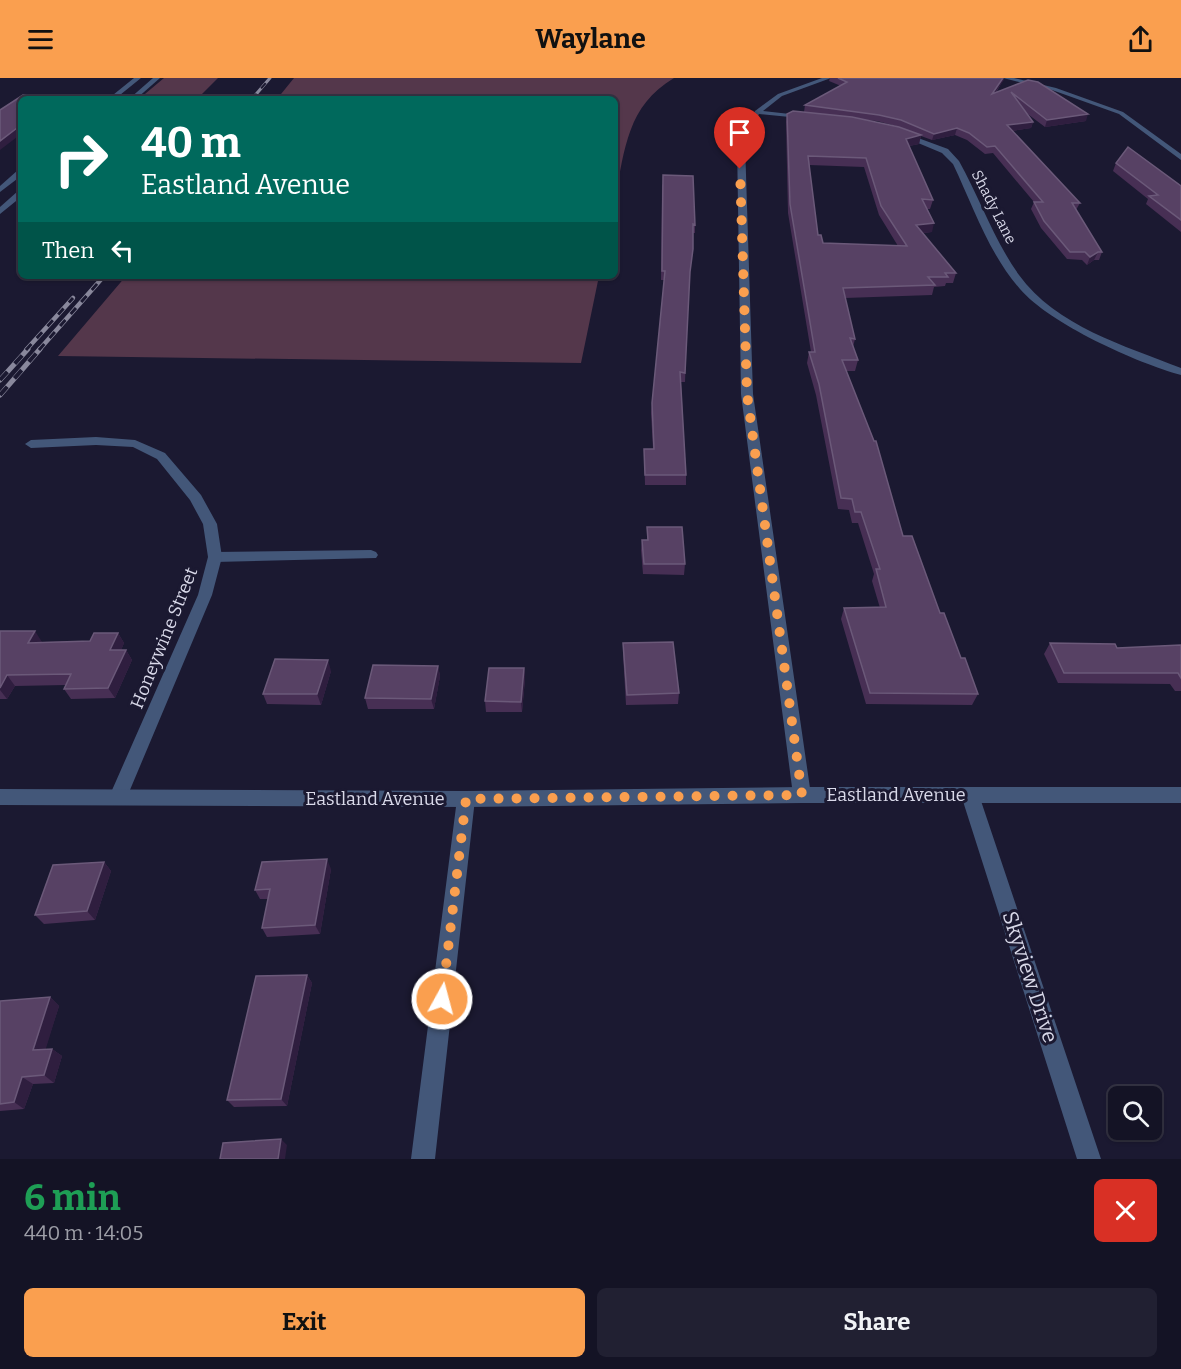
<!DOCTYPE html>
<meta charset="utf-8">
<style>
:root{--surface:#141325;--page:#212032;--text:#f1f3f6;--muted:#9d9ea7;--line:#333242;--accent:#fa9f4f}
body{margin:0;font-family:Bitter,serif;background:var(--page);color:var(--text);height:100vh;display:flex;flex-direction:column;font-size:22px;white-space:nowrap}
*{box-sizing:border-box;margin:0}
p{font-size:20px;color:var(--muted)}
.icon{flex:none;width:33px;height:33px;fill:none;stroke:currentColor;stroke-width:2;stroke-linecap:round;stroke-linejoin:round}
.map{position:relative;height:1081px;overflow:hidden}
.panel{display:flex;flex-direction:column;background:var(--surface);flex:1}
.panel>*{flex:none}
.top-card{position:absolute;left:18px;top:18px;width:600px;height:183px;border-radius:9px;box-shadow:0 2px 4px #0004,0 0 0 2px var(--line);background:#00695c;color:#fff;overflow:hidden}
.tools{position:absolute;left:1108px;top:1008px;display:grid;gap:12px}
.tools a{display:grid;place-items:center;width:54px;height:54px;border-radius:9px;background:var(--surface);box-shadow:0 2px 4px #0004,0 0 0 2px var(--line);font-size:30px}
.pin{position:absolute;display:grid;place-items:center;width:51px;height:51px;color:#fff;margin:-62px -26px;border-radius:50% 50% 50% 0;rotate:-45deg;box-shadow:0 0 6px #0007}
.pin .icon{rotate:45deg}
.me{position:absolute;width:66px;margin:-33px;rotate:7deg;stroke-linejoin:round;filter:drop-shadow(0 0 4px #0008)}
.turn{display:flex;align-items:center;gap:21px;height:126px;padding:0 24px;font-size:27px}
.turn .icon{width:78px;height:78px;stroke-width:2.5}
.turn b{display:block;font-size:42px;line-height:51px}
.then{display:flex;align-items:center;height:57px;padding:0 24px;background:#0003;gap:12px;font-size:22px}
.round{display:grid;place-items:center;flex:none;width:63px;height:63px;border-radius:9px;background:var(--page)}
.head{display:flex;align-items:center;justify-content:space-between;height:102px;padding:0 24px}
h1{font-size:36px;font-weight:700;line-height:45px;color:#1e9e55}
.primary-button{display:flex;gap:12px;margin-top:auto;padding:12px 24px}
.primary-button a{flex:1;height:69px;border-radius:9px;background:var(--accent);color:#111;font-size:24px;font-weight:700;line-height:69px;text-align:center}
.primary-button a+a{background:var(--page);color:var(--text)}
header{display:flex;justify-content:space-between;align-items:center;height:78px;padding:0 24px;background:var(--accent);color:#111;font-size:27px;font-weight:700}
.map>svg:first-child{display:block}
.green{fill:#54374b}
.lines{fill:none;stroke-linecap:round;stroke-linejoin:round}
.service{fill:#435779;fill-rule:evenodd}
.minor{fill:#435779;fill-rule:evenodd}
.tertiary{fill:#435779;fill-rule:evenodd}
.rail-far2-casing{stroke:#89889c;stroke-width:3}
.rail-far1-casing{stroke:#89889c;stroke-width:4.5}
.rail-casing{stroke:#89889c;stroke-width:5}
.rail-far2{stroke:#1b1931;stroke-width:2;stroke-dasharray:7;stroke-linecap:butt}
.rail-far1{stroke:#1b1931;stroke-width:3;stroke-dasharray:8;stroke-linecap:butt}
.rail{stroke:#1b1931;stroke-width:4;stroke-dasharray:11;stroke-linecap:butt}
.wall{fill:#472f54;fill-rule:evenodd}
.shaded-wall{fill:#2f1e3f}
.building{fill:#574164;stroke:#6b5979;stroke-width:1.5;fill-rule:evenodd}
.route{stroke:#fa9f4f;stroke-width:10;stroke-dasharray:0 18}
.labels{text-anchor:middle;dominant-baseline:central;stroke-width:6;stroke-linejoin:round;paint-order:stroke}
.far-street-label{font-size:15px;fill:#d9d9e9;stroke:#1b1931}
.street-label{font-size:18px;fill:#d9d9e9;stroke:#1b1931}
.near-street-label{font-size:21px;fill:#d9d9e9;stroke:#1b1931}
</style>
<header><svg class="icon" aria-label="menu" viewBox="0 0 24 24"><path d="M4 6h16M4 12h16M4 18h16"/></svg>Waylane<svg class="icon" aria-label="share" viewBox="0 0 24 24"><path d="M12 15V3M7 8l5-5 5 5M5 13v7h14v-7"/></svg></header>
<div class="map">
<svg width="1181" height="1081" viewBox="0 0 1181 1081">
<rect width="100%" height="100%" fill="#1b1931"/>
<path class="green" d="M 164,0 L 218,0 L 197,21 L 139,21 Z
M 294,0 L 674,0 C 627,28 625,71 615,120 L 615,21 L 277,21 Z
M 126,198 L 599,198 L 581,285 L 58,278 Z"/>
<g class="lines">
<path class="service" d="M 371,472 L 376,474 L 378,477 L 376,480 L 215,484 L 208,479 L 215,474 Z"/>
<path class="minor" d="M 822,0 L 831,0 L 782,18 L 763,33 L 808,38 L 810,41 L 759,36 L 745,65 L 753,316 L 811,717 L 808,722 L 802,725 L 796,722 L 793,717 L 741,316 L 737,65 L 755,33 L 778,16 Z
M 1003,0 L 1014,0 L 1056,10 L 1123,34 L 1181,76 L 1181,82 L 1119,36 L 1052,12 Z
M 899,53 L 948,71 L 959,83 C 980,121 994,162 1019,197 C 1056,248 1125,268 1181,290 L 1181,297 C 1137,285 1050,246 1020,211 C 989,176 973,128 953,86 L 942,75 L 899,57 Z
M 96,359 L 135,362 L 165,375 L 201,417 L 217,446 L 222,479 L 212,517 L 127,719 L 124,724 L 118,727 L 112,724 L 109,719 L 198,517 L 208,479 L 203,446 L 190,422 L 157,381 L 133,369 L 96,367 L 31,370 L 25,366 L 31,362 Z
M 970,709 L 976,712 L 979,717 L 1101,1081 L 1077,1081 L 961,717 L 964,712 Z
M 466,713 L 472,716 L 475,721 L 435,1081 L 411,1081 L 457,721 L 460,716 Z"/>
<path class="tertiary" d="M 134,0 L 141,0 L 115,21 L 108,21 Z
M 153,0 L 160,0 L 136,21 L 129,21 Z
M 18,92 L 21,92 L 21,98 L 0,114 L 0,108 Z
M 18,113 L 21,113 L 21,119 L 0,136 L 0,129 Z
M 802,709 L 1181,709 L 1181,725 L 802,725 L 466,729 L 0,727 L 0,711 L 466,713 Z"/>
<g class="rail-far2-casing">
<path id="rail-far2" d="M 252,21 L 270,0"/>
</g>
<g class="rail-far1-casing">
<path id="rail-far1" d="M 26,272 L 73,220
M 39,272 L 104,198"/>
</g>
<g class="rail-casing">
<path id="rail" d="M 0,302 L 28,271
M 0,317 L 40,271"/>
</g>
<use href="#rail-far2" class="rail-far2"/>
<use href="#rail-far1" class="rail-far1"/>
<use href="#rail" class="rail"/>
</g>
<path class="wall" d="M 830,0 L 1004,0 L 996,15 L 1028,2 L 1086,43 L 1045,49 L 1025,34 L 1033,44 L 1031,50 L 1012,53 L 1080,125 L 1076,132 L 1102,174 L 1099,182 L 1094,182 L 1087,187 L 1082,182 L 1067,181 L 1041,150 L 1031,131 L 1034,124 L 993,75 L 985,76 L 967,62 L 955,57 L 932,62 L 921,58 L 919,66 L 909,68 L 933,122 L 930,131 L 927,131 L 932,154 L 923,155 L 956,195 L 953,205 L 946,205 L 945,208 L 934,209 L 932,217 L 845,220 L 855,261 L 853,269 L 858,282 L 855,293 L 846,293 L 903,458 L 978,616 L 972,627 L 866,626 L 841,541 L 844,530 L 880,530 L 872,503 L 874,496 L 858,445 L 852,445 L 849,432 L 838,431 L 816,317 L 807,285 L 809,274 L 811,274 L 788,135 L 786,44 L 787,36 L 804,34 L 805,27 L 841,8 L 829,3 ZM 865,42 L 877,43 L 900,49 ZM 809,87 L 864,89 L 879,137 L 898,168 L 823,165 L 818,157 Z
M 1116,85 L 1181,108 L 1181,154 L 1146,126 L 1148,121 L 1113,93 Z
M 662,106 L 695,147 L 695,155 L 693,155 L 692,180 L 689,200 L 685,304 L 681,304 L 686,397 L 686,407 L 645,407 L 644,371 L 653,371 L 651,335 L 652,325 L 665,202 L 661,202 Z
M 647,449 L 685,486 L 684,497 L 643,496 L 641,472 L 642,462 L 647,462 Z
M 0,553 L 42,564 L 41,564 L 90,563 L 118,555 L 124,565 L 121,572 L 126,572 L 132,582 L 115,620 L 71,621 L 64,611 L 66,607 L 15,608 L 7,621 L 0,621 Z
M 623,565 L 679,615 L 678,626 L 626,627 L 623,576 Z
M 1050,565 L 1117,570 L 1181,567 L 1181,613 L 1175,613 L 1170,606 L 1058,605 L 1044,576 Z
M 438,588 L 440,598 L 434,631 L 368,631 L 365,620 Z
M 524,590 L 525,601 L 522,634 L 486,634 L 485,623 Z
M 331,593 L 321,627 L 267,626 L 263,616 Z
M 104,784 L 111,793 L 95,842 L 44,846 L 35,837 Z
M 331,791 L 320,856 L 267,859 L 262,850 L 268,821 L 260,821 L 255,812 Z
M 307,897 L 312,905 L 287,1028 L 234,1029 L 227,1022 Z
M 50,919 L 59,928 L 45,971 L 52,971 L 62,978 L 54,1005 L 33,1006 L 24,1031 L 0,1033 L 0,923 Z"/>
<path class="shaded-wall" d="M 1003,0 L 1004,0 L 1004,2 L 990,22 L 992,16 Z
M 1088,36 L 1086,43 L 1045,49 L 1047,42 Z
M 1033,44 L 1031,50 L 1005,54 L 1007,47 Z
M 21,47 L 21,56 L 0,72 L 0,63 Z
M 957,50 L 955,57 L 932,62 L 934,56 Z
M 921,57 L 919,66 L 904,69 L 906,61 Z
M 934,145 L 932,154 L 913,156 L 916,147 Z
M 1098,174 L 1094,182 L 1087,187 L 1090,179 Z
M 35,553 L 42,564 L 35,575 L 28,565 Z
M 118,555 L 124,565 L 117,583 L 110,572 Z
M 126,572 L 132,582 L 115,620 L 108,610 Z
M 328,582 L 331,593 L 321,627 L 317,616 Z
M 438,588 L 440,598 L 434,631 L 431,621 Z
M 524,590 L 525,601 L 522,634 L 521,624 Z
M 7,597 L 15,608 L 7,621 L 0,612 L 0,610 Z
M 327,781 L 331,791 L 320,856 L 315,847 Z
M 104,784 L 111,793 L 95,842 L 87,833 Z
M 307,897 L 312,905 L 287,1028 L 281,1021 Z
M 50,919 L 59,928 L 43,980 L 33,972 Z
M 52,971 L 62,978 L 54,1005 L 44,997 Z
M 22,999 L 33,1006 L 24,1031 L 14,1024 Z
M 281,1061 L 287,1067 L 285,1081 L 278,1081 Z"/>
<path class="building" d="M 838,0 L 1003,0 L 992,16 L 1028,2 L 1038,4 L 1088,36 L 1047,42 L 1011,14 L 1033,44 L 1007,47 L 1080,125 L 1072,125 L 1102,174 L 1098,174 L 1090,179 L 1085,174 L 1070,174 L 1044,143 L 1034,124 L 1043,124 L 995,68 L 987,69 L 969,55 L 957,50 L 934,56 L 901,42 L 879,37 L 805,27 L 847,4 Z
M 23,17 L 62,17 L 57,21 L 21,21 L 21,47 L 0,63 L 0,32 Z
M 793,33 L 852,39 L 899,49 L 921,57 L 906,61 L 933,122 L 922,121 L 934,145 L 916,147 L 956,195 L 945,195 L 948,199 L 928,199 L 935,207 L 843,210 L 855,261 L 850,260 L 858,282 L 842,282 L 874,363 L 876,363 L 903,458 L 912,458 L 940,535 L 944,535 L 961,580 L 965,580 L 978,616 L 870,615 L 844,530 L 886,529 L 876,491 L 880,491 L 861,434 L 855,434 L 852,421 L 841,420 L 819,306 L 809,274 L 815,274 L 790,126 L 787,36 ZM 808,78 L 866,80 L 881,128 L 907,168 L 823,165 L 821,157 L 818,157 Z
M 1128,69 L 1181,108 L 1181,142 L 1149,118 L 1158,117 L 1116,85 Z
M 663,97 L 693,98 L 695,147 L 693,146 L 693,171 L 690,194 L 685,295 L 680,294 L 686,397 L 645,397 L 644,371 L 654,371 L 652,325 L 665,193 L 662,193 Z
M 647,449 L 682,449 L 685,486 L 644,486 L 642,462 L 648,462 Z
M 0,553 L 35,553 L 28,565 L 90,563 L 94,555 L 118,555 L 110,572 L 126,572 L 108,610 L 64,611 L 71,596 L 7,597 L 0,610 Z
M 673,564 L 679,615 L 627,617 L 623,565 Z
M 1050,565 L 1115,566 L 1117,570 L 1181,567 L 1181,600 L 1178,595 L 1064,595 Z
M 275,581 L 328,582 L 317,616 L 263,616 Z
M 373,587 L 438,588 L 431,621 L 365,620 Z
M 489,590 L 524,590 L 521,624 L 485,623 Z
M 327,781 L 315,847 L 262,850 L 270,811 L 255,812 L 262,784 Z
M 104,784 L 87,833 L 35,837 L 53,787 Z
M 307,897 L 281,1021 L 227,1022 L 256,898 Z
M 50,919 L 33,972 L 52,971 L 44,997 L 22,999 L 14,1024 L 0,1026 L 0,923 Z
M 281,1061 L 278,1081 L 220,1081 L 223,1065 Z"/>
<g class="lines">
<path class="route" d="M 442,921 L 466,721 L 802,717 L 747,316 L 740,91"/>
</g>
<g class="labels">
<g class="far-street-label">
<text transform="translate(994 129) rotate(63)">Shady Lane</text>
</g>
<g class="street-label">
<text transform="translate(164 560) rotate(-68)">Honeywine Street</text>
<text x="896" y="717">Eastland Avenue</text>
<text x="375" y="721">Eastland Avenue</text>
</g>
<g class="near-street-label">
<text transform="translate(1030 899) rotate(72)">Skyview Drive</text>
</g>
</g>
</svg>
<div class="tools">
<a><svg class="icon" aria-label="search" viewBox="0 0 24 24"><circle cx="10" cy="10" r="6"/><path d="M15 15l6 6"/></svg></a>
</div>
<div class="pin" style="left:740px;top:91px;background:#d93025"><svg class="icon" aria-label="arrive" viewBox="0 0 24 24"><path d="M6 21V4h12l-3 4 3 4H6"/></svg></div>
<svg class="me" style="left:442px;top:921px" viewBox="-20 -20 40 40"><circle r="17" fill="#fa9f4f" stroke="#fff" stroke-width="3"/><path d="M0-11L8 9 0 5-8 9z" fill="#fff"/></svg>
<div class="top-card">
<div class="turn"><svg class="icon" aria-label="right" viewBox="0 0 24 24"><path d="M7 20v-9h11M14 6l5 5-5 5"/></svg><div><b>40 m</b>Eastland Avenue</div></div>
<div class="then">Then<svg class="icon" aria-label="left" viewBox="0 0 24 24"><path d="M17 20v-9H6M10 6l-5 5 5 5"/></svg></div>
</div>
</div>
<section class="panel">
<div class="head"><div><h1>6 min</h1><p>440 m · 14:05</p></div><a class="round" style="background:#d93025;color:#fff"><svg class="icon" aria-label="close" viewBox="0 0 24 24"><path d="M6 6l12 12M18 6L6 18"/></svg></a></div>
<div class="primary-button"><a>Exit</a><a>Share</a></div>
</section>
